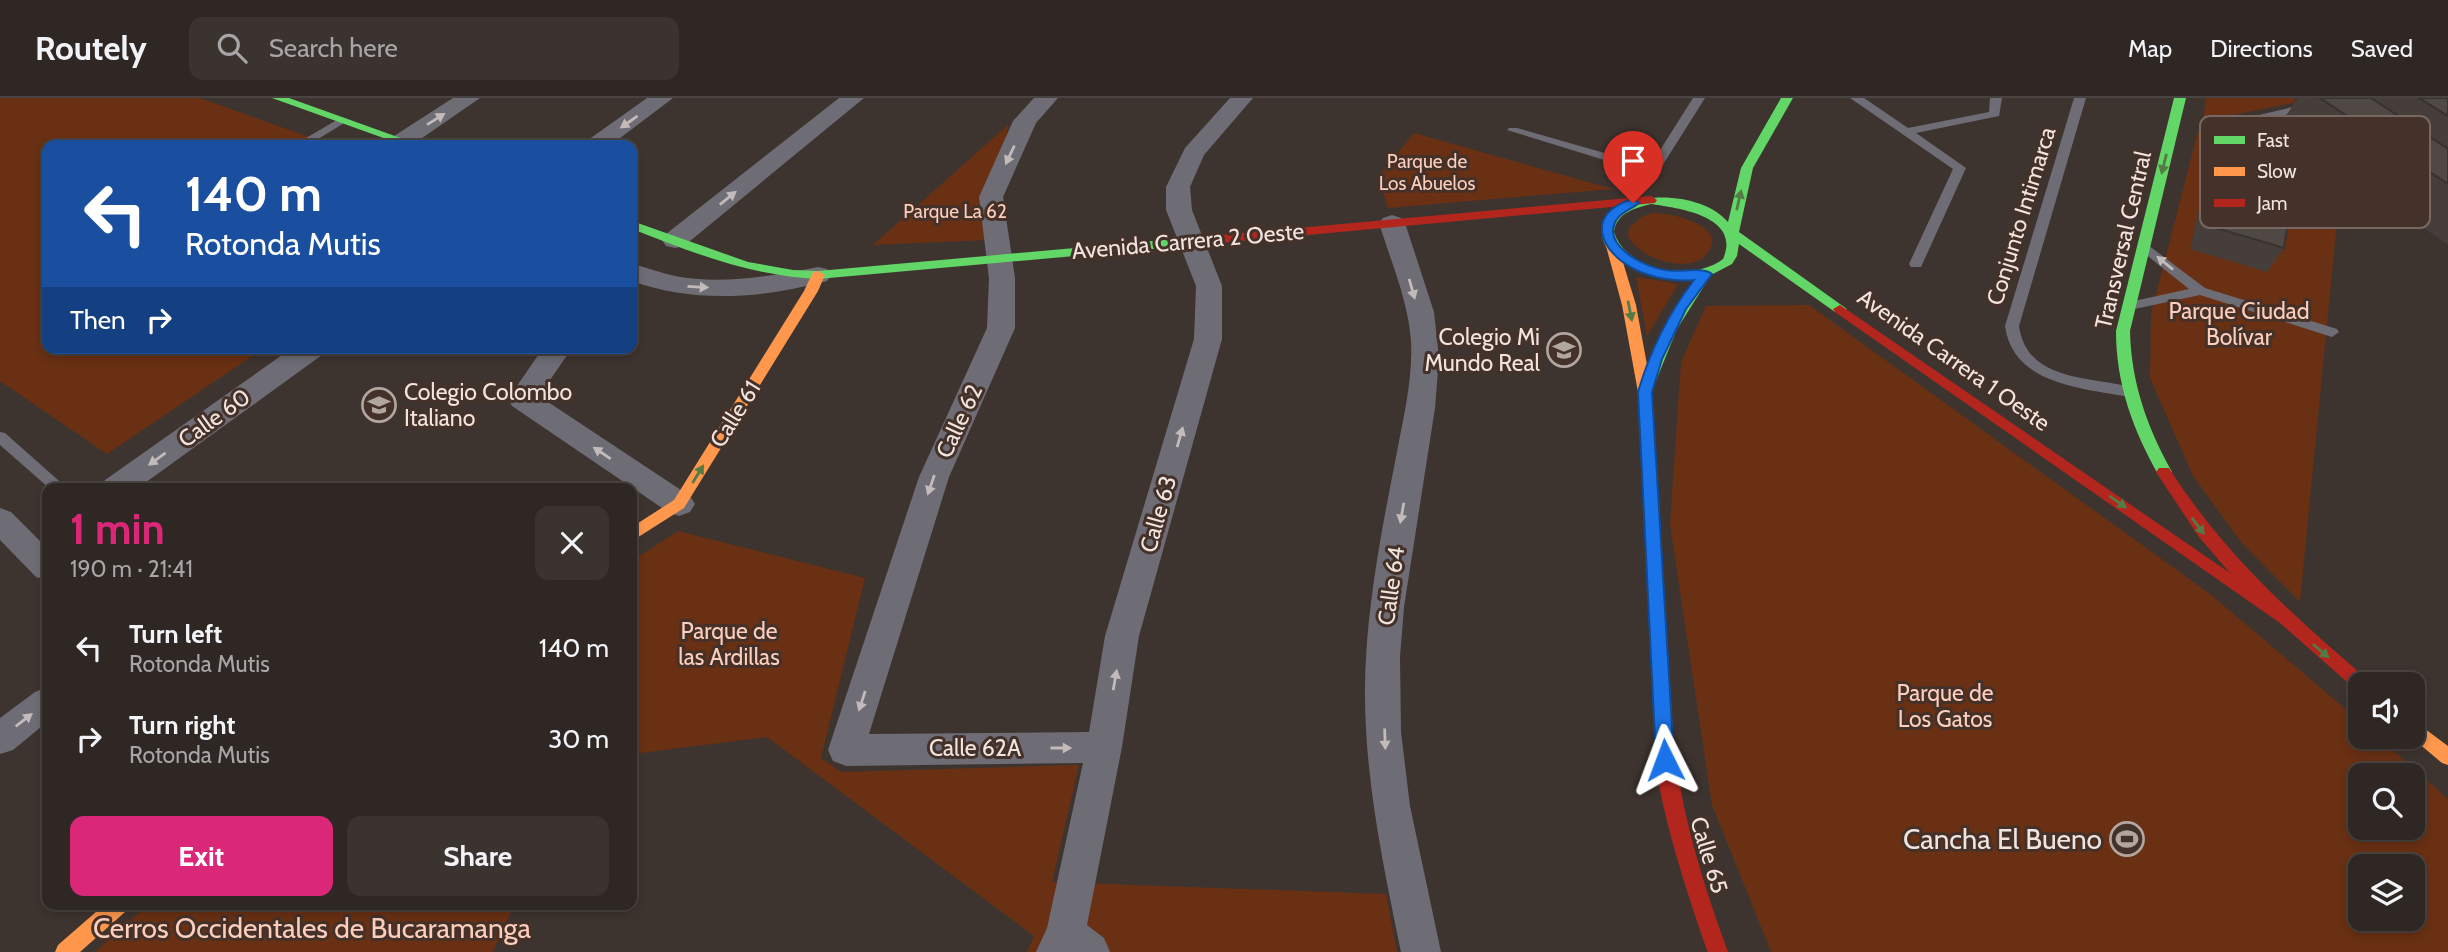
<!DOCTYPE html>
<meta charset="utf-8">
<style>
:root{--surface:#2e2723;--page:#3a3330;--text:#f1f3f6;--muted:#a7a5a6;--line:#494441;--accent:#db2777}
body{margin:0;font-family:Cabin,sans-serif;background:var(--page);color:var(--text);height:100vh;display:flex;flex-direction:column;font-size:26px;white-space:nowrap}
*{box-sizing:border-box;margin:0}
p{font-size:23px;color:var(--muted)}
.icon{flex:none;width:38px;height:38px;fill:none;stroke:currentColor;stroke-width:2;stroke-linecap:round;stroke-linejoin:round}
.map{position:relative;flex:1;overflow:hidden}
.panel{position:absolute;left:42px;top:385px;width:595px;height:427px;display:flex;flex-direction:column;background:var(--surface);border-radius:14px;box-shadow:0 4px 10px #0003,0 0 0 2px var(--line)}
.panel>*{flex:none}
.banner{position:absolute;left:42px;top:42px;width:595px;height:214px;border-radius:14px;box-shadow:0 4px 10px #0003,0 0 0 2px var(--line);background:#1a4fa0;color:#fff;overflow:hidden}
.tools{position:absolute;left:2348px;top:574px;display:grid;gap:14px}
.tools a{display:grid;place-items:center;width:77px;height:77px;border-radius:14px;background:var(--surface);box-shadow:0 4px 10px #0003,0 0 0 2px var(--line);font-size:35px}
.pin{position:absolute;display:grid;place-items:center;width:60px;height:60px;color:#fff;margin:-72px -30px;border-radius:50% 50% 50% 0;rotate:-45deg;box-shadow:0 0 7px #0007}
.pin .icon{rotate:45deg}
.me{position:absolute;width:77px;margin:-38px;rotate:357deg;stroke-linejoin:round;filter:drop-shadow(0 0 5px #0008)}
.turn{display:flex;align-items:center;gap:24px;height:147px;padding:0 28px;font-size:32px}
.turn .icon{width:91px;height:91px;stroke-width:2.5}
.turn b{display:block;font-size:49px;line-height:60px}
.then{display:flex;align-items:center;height:66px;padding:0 28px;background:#0003;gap:14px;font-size:26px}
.round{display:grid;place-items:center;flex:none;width:74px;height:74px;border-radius:14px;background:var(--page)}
.headline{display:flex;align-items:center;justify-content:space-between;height:119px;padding:0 28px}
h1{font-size:42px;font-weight:700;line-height:52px;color:var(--accent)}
.action{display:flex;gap:14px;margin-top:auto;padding:14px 28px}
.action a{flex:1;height:80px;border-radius:14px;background:var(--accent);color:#fff;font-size:28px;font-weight:700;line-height:80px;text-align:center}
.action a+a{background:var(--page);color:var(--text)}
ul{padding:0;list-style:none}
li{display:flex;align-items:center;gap:21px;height:91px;padding:0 28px}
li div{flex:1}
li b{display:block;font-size:26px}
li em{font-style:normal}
header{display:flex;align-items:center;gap:42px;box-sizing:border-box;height:98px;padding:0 35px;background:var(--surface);border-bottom:2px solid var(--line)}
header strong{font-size:33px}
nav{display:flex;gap:38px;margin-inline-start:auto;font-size:24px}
.search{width:490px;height:63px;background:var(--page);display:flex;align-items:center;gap:18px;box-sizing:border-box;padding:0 24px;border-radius:14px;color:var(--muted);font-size:26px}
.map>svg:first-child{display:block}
.green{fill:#693013;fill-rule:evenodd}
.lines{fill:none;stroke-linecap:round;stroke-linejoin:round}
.lane{fill:#6e6c74;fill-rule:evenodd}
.street{fill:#6e6c74;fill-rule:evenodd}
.fast{fill:#63d668;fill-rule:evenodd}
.slow{fill:#ff974d;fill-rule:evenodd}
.jam{fill:#b3261e;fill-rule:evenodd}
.wall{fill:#453e3a}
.building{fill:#504844;stroke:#383230;stroke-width:2}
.oneway{fill:#c3baba}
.oneway2{fill:#527b45}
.route{fill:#1a73e8;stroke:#114b97;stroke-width:2}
.labels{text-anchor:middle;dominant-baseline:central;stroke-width:6;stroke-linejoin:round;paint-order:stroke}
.far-park-label{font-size:19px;fill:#fccebb;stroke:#443129}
.street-label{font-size:23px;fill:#f1e4df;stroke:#443129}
.park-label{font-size:23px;fill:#fccebb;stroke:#443129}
.poi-label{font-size:23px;fill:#f1e4df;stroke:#443129;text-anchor:end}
.near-poi-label{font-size:28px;fill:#f1e4df;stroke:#443129;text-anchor:end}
.near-park-label{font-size:28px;fill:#fccebb;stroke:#443129}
.key{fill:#443129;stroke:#786760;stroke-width:2}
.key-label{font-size:19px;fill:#f1e4df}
</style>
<header>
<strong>Routely</strong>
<div class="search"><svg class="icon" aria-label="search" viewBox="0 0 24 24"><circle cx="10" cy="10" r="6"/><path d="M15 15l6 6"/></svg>Search here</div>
<nav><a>Map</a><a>Directions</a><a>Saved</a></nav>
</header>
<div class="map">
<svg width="2448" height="854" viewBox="0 0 2448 854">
<rect width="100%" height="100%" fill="#3e342f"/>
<path class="green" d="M 0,0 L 200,0 L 331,47 L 47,47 L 47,250 L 264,250 L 107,356 L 0,283 Z
M 2206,0 L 2293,0 L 2298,4 L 2203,23 Z
M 1009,26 L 1001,59 L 988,142 L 873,147 Z
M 2230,31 L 2243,42 L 2245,58 L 2267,67 L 2341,82 L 2300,504 L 2241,444 L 2193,378 L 2150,280 L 2151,216 L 2198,33 Z
M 1414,35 L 1613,91 L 1388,110 L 1378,79 Z
M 1654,115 C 1669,115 1726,126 1709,153 C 1693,179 1639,161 1628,138 L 1629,130 L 1643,118 Z
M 1636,179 L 1678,186 L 1647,238 Z
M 1809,207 L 2210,496 L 2361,624 L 2361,639 L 2378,639 L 2448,701 L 2448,854 L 1771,854 L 1712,707 L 1670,426 L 1681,264 L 1706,208 ZM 2361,677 L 2413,677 L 2413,730 L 2361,730 ZM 2361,768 L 2413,768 L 2413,821 L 2361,821 Z
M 678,433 L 865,480 L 821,660 L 841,674 L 1079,667 L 1052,784 L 1386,796 L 1397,854 L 1027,854 L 1034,838 L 767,639 L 632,656 L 632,463 Z
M 147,807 L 514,807 L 493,854 L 95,854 Z"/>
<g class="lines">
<path class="lane" d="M 1693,0 L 1705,0 L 1659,73 L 1653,77 L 1507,32 L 1509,30 L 1517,30 L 1650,68 Z
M 1850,0 L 1864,0 L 1908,30 L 1989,14 L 1990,0 L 2002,0 L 1999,18 L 1916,35 L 1966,70 L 1921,169 L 1911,169 L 1909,166 L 1953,71 Z
M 2074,0 L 2086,0 L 2019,228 C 2027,285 2092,278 2135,290 L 2137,294 L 2130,299 C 2083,290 2013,287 2005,228 Z
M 2310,5 L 2314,6 L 2314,10 L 2220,33 L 2214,29 L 2216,27 Z
M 342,19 L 348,22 L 346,24 L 308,47 L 294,47 Z
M 2144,144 L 2205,190 L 2337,231 L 2339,234 L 2332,239 L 2200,197 L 2130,212 L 2125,211 L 2123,208 L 2125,205 L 2189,191 L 2139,151 L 2138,148 Z
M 0,334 L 5,335 L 67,390 L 49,390 L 0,347 Z"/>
<path class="street" d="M 453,0 L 480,0 L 412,47 L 393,47 L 390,43 L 394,38 Z
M 647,0 L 673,0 L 611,47 L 584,47 L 588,42 Z
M 839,0 L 864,0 L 684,148 L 675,150 L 666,148 L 662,142 L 666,136 Z
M 1034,0 L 1058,0 L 1036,25 L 1003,99 L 1015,180 L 1015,230 L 949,379 L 869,636 L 1089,634 L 1105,538 L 1194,241 L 1196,188 L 1166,112 L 1166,89 L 1185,50 L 1230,0 L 1253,0 L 1204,57 L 1190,89 L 1192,112 L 1222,188 L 1222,241 L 1139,538 L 1122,649 L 1087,827 L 1104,840 L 1110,854 L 1036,854 L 1047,830 L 1083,665 L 846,668 L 833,663 L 828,652 L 919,379 L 987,230 L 989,180 L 979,99 L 1013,23 Z
M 1392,117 L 1401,120 L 1405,125 L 1434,214 L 1439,260 L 1435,310 L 1404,509 L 1400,559 L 1401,634 L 1410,708 L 1441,854 L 1401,854 C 1381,757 1360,659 1366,559 C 1370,492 1383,425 1396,359 C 1403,321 1413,282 1411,243 C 1408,202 1391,164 1379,125 L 1383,120 Z
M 632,166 C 646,169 660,175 675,178 C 722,187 771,178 818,169 L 827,171 L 831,177 L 827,183 C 763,200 695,206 632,183 Z
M 292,250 L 326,250 L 322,257 L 138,390 L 101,390 L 105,382 Z
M 543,250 L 572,250 L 539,298 L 690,398 L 695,406 L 690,414 L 679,418 L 668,414 L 512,308 L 508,301 Z
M 0,410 L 11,414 L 47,450 L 47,482 L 36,479 L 0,442 Z
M 47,589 L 47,624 L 13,652 L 0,656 L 0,620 L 35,594 Z"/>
<path class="fast" d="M 272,0 L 289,0 L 420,47 L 403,47 Z
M 1781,0 L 1793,0 L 1753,70 L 1739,134 L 1847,211 L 1840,215 L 1835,214 L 1739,146 L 1737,158 L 1732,166 L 1711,177 L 1677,231 L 1651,295 L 1641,295 L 1639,292 L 1663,231 L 1695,181 C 1663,182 1596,171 1602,126 C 1624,89 1702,93 1728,124 L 1741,70 ZM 1651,106 C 1678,110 1742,118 1723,161 C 1692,185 1626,173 1614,134 C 1616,115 1635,110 1651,106 Z
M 2174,0 L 2186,0 L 2130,233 C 2131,284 2147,329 2172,374 L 2164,380 L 2159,378 C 2133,332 2116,286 2116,233 Z
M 632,123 L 748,164 L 793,172 L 818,173 L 1220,137 L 1226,141 L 1220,145 L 818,181 C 752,178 693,155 632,131 Z"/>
<path class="slow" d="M 1612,144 L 1618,148 L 1636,207 L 1652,294 L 1673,637 L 1670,642 L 1664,645 L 1658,642 L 1655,637 L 1638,294 L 1622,207 L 1606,148 Z
M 818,173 L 825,177 L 818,193 L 684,410 L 632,443 L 632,429 L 674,402 L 804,193 L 813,174 Z
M 2413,622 L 2448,648 L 2448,667 L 2442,665 L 2411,639 L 2413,639 Z
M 104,807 L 128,807 L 125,814 L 80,854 L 55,854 L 58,847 Z"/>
<path class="jam" d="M 1651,98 L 1657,102 L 1655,105 L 1220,145 L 1214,141 L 1220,137 Z
M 1840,207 L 2230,475 L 2199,439 L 2156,374 L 2159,370 L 2169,370 C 2222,454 2292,517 2367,581 L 2370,586 L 2361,586 L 2361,593 L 2355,591 L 2280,525 L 1835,214 L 1833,211 Z
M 1664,629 L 1670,632 L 1673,637 C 1680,713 1702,783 1728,854 L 1708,854 C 1694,816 1642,664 1658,632 Z"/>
</g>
<path class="wall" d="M 2298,0 L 2448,0 L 2448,147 L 2279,28 Z
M 2223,47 L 2284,150 L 2267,174 L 2190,151 L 2208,71 Z"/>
<path class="building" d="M 2320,0 L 2371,0 L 2448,51 L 2448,86 Z
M 2419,0 L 2448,0 L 2448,18 Z
M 2223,47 L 2297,66 L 2284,150 L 2206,127 Z"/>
<defs><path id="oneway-solid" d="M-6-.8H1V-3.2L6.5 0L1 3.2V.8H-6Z" transform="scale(1.75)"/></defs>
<g class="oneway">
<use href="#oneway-solid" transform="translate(436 21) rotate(-32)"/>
<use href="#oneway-solid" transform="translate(629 24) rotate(145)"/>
<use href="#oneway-solid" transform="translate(1010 57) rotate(115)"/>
<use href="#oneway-solid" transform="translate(728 100) rotate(-39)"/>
<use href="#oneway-solid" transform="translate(2165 165) rotate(-141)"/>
<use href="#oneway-solid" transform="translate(698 189) rotate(3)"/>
<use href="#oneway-solid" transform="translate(1412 191) rotate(74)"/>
<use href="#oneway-solid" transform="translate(1180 339) rotate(-74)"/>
<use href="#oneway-solid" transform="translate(602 355) rotate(-146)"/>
<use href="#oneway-solid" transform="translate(157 361) rotate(144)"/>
<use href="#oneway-solid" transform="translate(931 387) rotate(109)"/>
<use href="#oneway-solid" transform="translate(1402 415) rotate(100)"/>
<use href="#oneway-solid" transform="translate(1115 582) rotate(-80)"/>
<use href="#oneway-solid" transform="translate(862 603) rotate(108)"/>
<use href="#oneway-solid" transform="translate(24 622) rotate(-38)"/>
<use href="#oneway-solid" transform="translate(1385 641) rotate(88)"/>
<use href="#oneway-solid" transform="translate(1061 650)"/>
</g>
<g class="oneway2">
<use href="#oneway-solid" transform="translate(2164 66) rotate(104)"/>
<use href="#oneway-solid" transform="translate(1739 102) rotate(-77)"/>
<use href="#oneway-solid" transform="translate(1630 213) rotate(79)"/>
<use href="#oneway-solid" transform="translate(698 376) rotate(-58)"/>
<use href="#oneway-solid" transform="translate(2118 404) rotate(35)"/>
<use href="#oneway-solid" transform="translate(2198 428) rotate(53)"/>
<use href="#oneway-solid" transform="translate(2321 553) rotate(40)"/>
</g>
<path class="route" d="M 1633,101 L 1639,105 C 1632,111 1623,113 1617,121 C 1600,147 1644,169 1665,172 C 1678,175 1703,168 1712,176 L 1686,211 L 1662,261 L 1652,294 L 1674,662 L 1671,668 L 1665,670 L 1658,668 L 1656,662 L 1638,294 C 1650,253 1668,216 1694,182 C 1675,184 1653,180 1636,172 C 1599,154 1584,115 1633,101 Z"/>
<defs>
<g id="school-ring" transform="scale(1.75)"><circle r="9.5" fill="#443129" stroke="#b2a6a1" stroke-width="1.5"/><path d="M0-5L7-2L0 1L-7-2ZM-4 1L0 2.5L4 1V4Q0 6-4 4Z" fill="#b2a6a1"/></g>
<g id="stadium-ring" transform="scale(1.75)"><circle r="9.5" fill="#443129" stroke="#b2a6a1" stroke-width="1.5"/><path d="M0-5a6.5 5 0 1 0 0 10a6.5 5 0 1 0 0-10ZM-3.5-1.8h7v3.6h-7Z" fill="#b2a6a1"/></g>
</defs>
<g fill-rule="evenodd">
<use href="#school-ring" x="1564" y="252"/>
<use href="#school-ring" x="379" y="307"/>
<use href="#stadium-ring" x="2127" y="741"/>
</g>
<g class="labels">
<g class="far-park-label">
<text x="1427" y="63">Parque de<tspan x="1427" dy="22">Los Abuelos</tspan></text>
<text x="955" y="113">Parque La 62</text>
</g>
<g class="street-label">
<text transform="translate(2021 118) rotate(-73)">Conjunto Intimarca</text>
<text transform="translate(2123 142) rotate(-77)">Transversal Central</text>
<text transform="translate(1188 143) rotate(-5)">Avenida Carrera 2 Oeste</text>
<text transform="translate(1954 262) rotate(35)">Avenida Carrera 1 Oeste</text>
<text transform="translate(735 316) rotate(-58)">Calle 61</text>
<text transform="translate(214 320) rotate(-36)">Calle 60</text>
<text transform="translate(959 323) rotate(-65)">Calle 62</text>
<text transform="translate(1158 416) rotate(-74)">Calle 63</text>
<text transform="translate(1391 488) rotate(-82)">Calle 64</text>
<text x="975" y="650">Calle 62A</text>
<text transform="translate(1709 757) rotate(73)">Calle 65</text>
</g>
<g class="park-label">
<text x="2239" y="213">Parque Ciudad<tspan x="2239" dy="26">Bolívar</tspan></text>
<text x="729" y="533">Parque de<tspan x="729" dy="26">las Ardillas</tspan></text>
<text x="1945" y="595">Parque de<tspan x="1945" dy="26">Los Gatos</tspan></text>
</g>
<g class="poi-label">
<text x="1540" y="239">Colegio Mi<tspan x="1540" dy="26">Mundo Real</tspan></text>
<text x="404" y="294" text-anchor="start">Colegio Colombo<tspan x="404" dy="26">Italiano</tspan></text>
</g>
<g class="near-poi-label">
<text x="2102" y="741">Cancha El Bueno</text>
</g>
<g class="near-park-label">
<text x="312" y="830">Cerros Occidentales de Bucaramanga</text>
</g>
</g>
<rect x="2200" y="18" width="230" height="112" rx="10" class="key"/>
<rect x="2214" y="38" width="31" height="8" fill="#63d668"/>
<rect x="2214" y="69" width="31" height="9" fill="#ff974d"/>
<rect x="2214" y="101" width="31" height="8" fill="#b3261e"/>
<g class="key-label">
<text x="2257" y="49">Fast</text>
<text x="2257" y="80">Slow</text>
<text x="2257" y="112">Jam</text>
</g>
</svg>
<div class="tools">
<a><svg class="icon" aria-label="sound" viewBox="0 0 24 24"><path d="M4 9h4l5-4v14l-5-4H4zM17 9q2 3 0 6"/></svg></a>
<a><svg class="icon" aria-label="search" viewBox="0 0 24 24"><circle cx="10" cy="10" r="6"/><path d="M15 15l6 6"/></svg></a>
<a><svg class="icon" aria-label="layers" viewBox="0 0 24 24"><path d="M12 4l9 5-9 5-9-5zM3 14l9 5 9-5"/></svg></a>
</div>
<div class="pin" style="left:1633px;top:105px;background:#d93025"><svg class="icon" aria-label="arrive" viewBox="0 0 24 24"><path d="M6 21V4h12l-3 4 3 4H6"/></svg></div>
<svg class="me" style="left:1665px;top:662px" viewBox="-20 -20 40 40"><path d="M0-17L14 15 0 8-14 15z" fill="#1a73e8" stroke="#fff" stroke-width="4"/></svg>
<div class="banner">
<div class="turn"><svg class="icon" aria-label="left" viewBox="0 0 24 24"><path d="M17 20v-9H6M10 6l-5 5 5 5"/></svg><div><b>140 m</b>Rotonda Mutis</div></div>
<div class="then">Then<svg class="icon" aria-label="right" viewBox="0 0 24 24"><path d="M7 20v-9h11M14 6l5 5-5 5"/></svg></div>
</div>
<section class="panel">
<div class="headline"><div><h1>1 min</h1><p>190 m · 21:41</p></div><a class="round"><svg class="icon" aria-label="close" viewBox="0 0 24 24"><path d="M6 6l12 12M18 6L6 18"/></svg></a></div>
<ul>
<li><svg class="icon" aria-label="left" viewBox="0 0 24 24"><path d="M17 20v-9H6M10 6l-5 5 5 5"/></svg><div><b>Turn left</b><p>Rotonda Mutis</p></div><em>140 m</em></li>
<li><svg class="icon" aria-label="right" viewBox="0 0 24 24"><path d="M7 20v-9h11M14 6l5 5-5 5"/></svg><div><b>Turn right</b><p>Rotonda Mutis</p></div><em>30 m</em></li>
</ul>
<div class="action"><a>Exit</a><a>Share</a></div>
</section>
</div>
